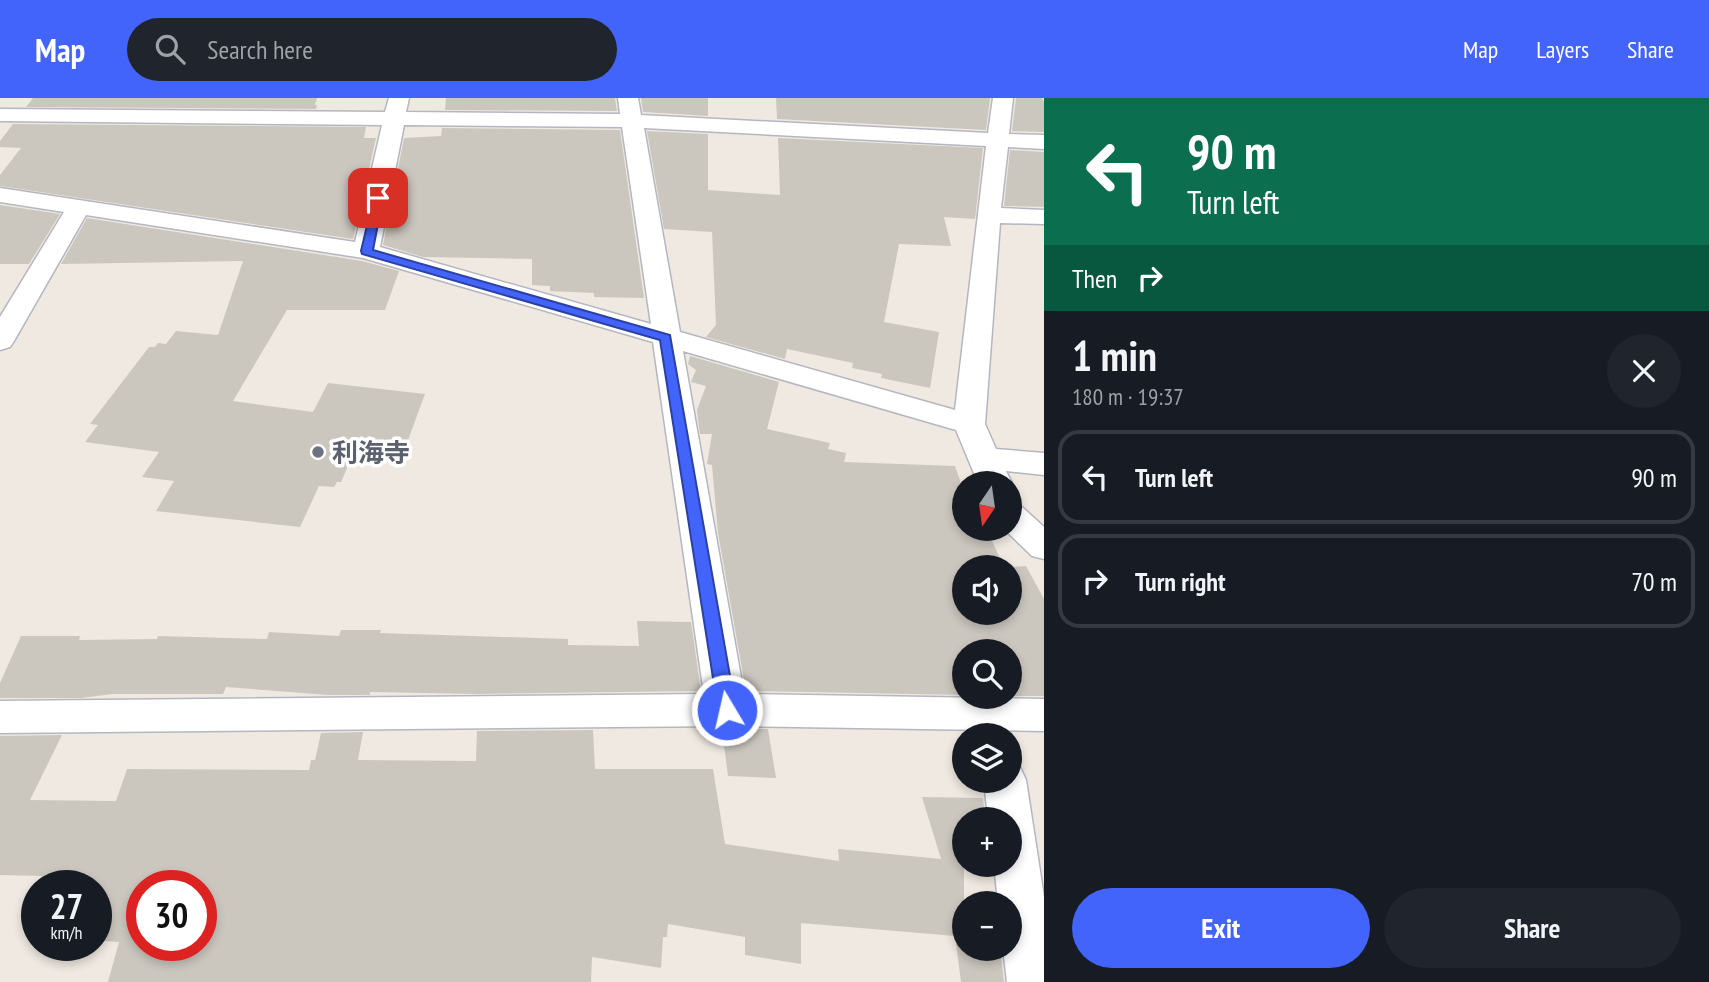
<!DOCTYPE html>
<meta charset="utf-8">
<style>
:root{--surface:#171b24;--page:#20242c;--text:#f1f3f6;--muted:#9ea1a6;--line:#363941;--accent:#4264fb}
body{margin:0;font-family:"PT Sans Narrow","Noto Sans JP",sans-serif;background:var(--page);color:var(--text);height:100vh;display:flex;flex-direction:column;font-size:26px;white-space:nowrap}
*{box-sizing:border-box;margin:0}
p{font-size:23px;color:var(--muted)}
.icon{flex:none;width:38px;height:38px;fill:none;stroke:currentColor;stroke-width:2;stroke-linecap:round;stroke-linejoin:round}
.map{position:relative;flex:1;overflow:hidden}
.panel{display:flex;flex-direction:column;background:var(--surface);width:665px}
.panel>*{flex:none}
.guide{background:#0b6e4f;color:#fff;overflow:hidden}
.needle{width:46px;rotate:193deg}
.tools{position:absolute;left:952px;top:373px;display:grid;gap:14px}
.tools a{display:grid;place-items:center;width:70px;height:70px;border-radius:50%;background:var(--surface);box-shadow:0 4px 10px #0003;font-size:35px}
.speed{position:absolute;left:21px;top:772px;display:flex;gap:14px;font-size:35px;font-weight:700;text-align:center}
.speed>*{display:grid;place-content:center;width:91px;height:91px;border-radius:50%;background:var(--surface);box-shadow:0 4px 10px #0003;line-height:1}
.speed small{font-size:18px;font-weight:400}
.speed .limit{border:10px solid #d22;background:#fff;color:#111}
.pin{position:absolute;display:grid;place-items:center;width:60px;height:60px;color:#fff;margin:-30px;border-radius:14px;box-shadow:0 4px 10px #0006}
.me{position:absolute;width:77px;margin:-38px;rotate:351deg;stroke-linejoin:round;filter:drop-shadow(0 0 5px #0008)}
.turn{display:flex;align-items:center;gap:24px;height:147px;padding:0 28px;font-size:32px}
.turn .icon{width:91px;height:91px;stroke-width:2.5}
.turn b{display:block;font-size:49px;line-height:60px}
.then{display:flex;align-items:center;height:66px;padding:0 28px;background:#0003;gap:14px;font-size:26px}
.round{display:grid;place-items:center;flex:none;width:74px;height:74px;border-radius:37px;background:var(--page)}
.overview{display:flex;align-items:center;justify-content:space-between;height:119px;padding:0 28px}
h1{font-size:42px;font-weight:700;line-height:52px}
.button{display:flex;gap:14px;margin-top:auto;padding:14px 28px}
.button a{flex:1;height:80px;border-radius:42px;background:var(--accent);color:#fff;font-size:28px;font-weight:700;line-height:80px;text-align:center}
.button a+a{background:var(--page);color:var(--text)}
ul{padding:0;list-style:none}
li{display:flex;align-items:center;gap:21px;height:94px;margin:0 14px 10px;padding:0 14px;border:4px solid var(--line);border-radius:21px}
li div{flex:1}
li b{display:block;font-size:26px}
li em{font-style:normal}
header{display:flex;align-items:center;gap:42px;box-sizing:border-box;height:98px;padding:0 35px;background:var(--accent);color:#fff}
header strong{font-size:33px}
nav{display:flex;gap:38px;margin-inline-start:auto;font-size:24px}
.search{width:490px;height:63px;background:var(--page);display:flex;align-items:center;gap:18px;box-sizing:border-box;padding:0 24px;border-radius:38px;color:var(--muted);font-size:26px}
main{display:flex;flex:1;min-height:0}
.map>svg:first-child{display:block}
.building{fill:#cbc7bf;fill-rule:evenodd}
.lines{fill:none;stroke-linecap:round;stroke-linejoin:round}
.minor-casing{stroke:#b4b7c1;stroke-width:3}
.minor{fill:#fff;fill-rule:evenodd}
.route{fill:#4264fb;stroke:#2b41a3;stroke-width:2}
.worship-dot{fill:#6b7280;stroke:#fff;stroke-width:2.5}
.labels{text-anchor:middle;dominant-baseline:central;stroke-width:7;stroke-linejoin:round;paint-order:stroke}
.worship-label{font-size:26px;font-weight:bold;fill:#5b616d;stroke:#fff;text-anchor:start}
</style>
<header>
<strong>Map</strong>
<div class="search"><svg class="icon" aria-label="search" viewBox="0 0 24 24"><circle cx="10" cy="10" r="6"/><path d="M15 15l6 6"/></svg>Search here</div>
<nav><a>Map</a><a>Layers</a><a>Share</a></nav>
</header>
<main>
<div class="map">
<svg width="1044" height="884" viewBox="0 0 1044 884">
<rect width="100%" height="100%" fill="#efe9e1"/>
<path class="building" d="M 33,0 L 317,0 L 315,7 L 317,7 L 316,11 L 26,9 Z
M 446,0 L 615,0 L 617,13 L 445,12 Z
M 641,0 L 708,0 L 708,18 L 643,14 Z
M 776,0 L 990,0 L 986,32 L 777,21 Z
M 1016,0 L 1042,0 L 1044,4 L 1044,34 L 1012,33 Z
M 13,26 L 366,29 L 364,40 L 376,40 L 353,141 L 0,88 L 0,77 L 21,50 L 0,49 L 0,43 Z
M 442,30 L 620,32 L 644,200 L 594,199 L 594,195 L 550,193 L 550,188 L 532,187 L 532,161 L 423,159 L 383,147 L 404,40 L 441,38 Z
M 647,33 L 708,36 L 708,92 L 780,97 L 778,40 L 983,50 L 975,121 L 944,119 L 951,148 L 899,146 L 884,224 L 939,234 L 930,290 L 881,280 L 882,276 L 852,270 L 853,265 L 787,251 L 785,261 L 706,239 L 716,227 L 712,134 L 664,131 Z
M 1010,52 L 1044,54 L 1044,109 L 1004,108 Z
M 0,107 L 60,116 L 29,166 L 0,166 Z
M 87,120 L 362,163 L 399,173 L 385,212 L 287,212 L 233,303 L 313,314 L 328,285 L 425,296 L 404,353 L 357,347 L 341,384 L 337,384 L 334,389 L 319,388 L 300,429 L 156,413 L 174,383 L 142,379 L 159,354 L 85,344 L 98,327 L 90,326 L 149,249 L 155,249 L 158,245 L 166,246 L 176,233 L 218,237 L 243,163 L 61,166 Z
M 690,258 L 779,284 L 767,331 L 830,345 L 828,351 L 846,355 L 844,364 L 955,368 L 964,394 L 964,430 L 986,430 L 1004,469 L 964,469 L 964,514 L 1010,514 L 1010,469 L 1026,468 L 1044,501 L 1044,598 L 1010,598 L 1010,553 L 964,553 L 964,597 L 746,593 L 718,435 L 712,367 L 707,366 L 712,336 L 700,336 L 699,329 L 697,312 L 706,288 L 691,284 L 696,272 L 688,266 Z
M 637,523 L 691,524 L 701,593 L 478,596 L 370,594 L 370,597 L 328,597 L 226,589 L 223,596 L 113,596 L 81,600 L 0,600 L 0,585 L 21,538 L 80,538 L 79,542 L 157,541 L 158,538 L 267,541 L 269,534 L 339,538 L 341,532 L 381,532 L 380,535 L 568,541 L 568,547 L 639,548 Z
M 722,631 L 768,631 L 776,680 L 728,678 Z
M 593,632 L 595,671 L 713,671 L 725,746 L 839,763 L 838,751 L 941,761 L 922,699 L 983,700 L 985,721 L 964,721 L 964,850 L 1000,850 L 1004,884 L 961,884 L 955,838 L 801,825 L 801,866 L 745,857 L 745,839 L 668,826 L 667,839 L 663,839 L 661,870 L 592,859 L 591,884 L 108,884 L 119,844 L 104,843 L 112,816 L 96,816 L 96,788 L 38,788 L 42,778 L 0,777 L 0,638 L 62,637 L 30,702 L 116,703 L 127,671 L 309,672 L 311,662 L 315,662 L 321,635 L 363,634 L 358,662 L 476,663 L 477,633 ZM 142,788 L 201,788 L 201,847 L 142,847 Z"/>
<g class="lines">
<g class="minor-casing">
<path id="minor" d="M 389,0 L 409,0 L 406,14 L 620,16 L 618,0 L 638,0 L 641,17 L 988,35 L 993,0 L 1013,0 L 1009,36 L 1044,37 L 1044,51 L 1008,49 L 1001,110 L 1044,112 L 1044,126 L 1000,125 L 985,326 L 996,351 L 1044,355 L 1044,377 L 1006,373 L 1012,385 L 1010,388 L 1010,385 L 978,385 L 956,332 L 683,253 L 744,596 L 1044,601 L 1044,633 L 727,628 L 0,635 L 0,603 L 704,596 L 653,244 L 363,160 L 86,117 L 14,243 L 10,249 L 0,252 L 0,219 L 64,114 L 0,104 L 0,90 L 355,144 L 382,27 L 0,23 L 0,11 L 385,14 ZM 404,27 L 622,29 L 651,226 L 380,149 ZM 644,30 L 986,48 L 955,312 L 680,234 Z
M 1010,405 L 1022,409 L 1044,429 L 1044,461 L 1032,458 L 1003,430 L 1010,430 Z
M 1010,665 L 1020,669 L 1026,682 L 1044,799 L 1044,884 L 1007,884 L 1003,850 L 1010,850 L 1010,805 L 998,805 L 994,766 L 1010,766 L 1010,721 L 988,721 L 984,682 L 1010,682 Z"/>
</g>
<use href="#minor" class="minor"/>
</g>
<path class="route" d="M 374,98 L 383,100 L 373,152 L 670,237 L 736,612 L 733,617 L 727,619 L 720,617 L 718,612 L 660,242 L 362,156 L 361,153 Z"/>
<circle class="worship-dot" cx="318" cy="354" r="7"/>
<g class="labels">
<g class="worship-label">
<text x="332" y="354">利海寺</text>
</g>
</g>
</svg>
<div class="tools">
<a><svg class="needle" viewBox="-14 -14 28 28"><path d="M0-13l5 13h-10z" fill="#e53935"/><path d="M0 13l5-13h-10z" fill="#9ea1a6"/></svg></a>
<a><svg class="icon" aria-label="sound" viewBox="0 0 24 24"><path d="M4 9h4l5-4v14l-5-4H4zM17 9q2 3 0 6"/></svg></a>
<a><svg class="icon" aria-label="search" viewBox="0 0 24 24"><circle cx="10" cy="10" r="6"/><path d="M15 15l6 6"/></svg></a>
<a><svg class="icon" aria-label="layers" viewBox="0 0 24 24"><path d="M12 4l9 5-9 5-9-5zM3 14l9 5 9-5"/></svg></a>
<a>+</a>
<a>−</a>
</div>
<div class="speed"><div>27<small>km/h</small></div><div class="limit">30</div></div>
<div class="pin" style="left:378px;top:100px;background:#d93025"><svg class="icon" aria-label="arrive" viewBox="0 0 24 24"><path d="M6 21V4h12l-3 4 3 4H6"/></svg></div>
<svg class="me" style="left:727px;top:612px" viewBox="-20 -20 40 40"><circle r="17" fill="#4264fb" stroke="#fff" stroke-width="3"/><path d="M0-11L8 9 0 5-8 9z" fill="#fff"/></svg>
</div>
<section class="panel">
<div class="guide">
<div class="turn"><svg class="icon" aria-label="left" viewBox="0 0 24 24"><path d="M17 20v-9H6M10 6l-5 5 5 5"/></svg><div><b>90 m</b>Turn left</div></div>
<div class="then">Then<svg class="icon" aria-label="right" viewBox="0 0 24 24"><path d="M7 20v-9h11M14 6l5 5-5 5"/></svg></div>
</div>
<div class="overview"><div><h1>1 min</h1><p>180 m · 19:37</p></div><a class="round"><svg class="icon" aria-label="close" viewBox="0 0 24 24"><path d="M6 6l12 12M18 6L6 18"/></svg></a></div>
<ul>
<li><svg class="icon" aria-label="left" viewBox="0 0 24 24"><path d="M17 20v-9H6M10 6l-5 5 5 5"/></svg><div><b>Turn left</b></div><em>90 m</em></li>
<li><svg class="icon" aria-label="right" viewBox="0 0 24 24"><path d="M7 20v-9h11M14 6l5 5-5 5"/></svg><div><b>Turn right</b></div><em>70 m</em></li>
</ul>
<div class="button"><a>Exit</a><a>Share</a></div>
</section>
</main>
